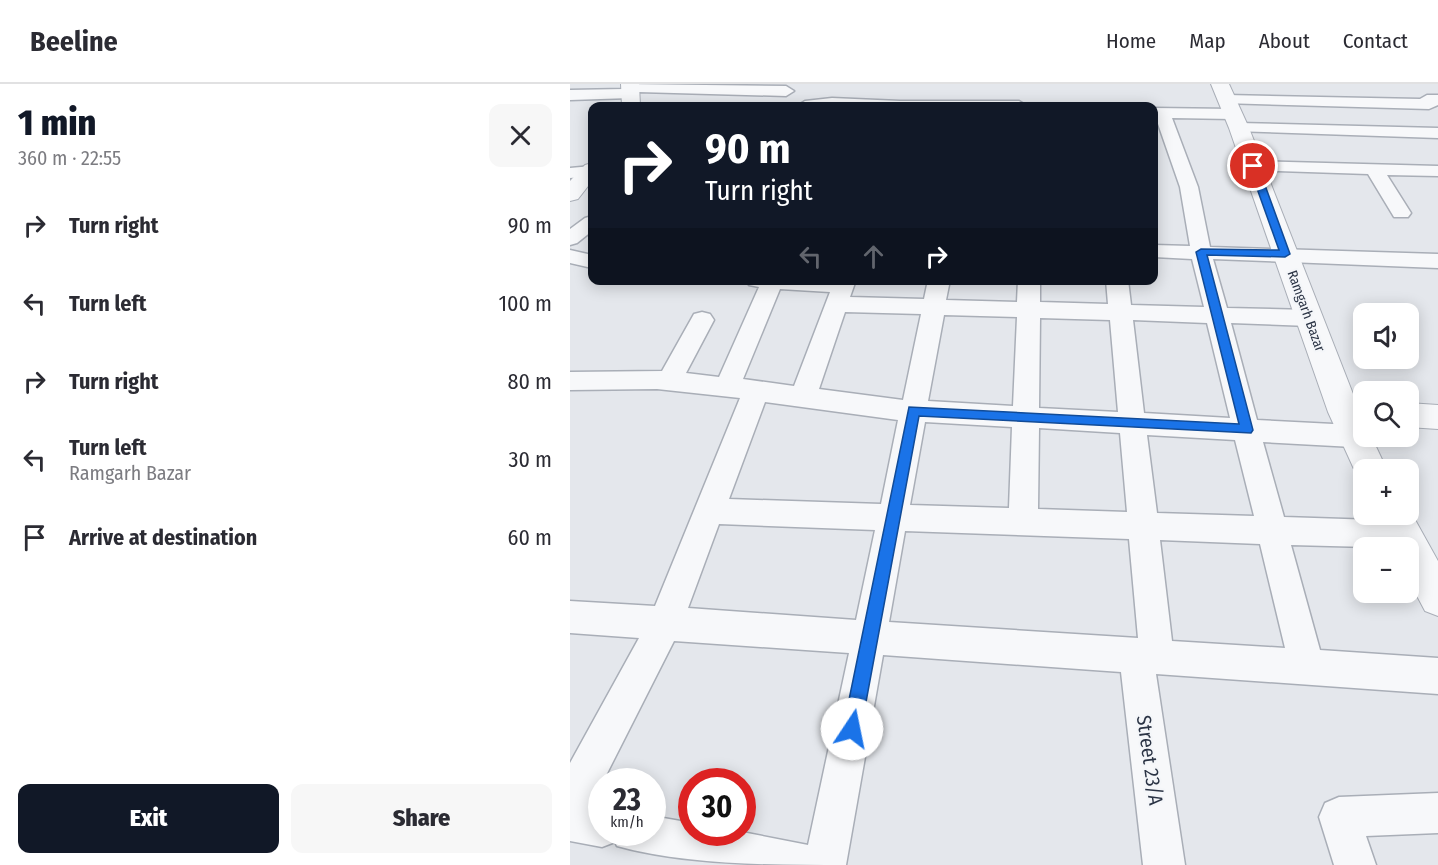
<!DOCTYPE html>
<meta charset="utf-8">
<style>
:root{--surface:#fff;--page:#f7f7f7;--text:#2b2b33;--muted:#7c7c81;--line:#e1e1e2;--accent:#111827}
body{margin:0;font-family:"Fira Sans Condensed",sans-serif;background:var(--page);color:var(--text);height:100vh;display:flex;flex-direction:column;font-size:22px;white-space:nowrap}
*{box-sizing:border-box;margin:0}
p{font-size:20px;color:var(--muted)}
.icon{flex:none;width:33px;height:33px;fill:none;stroke:currentColor;stroke-width:2;stroke-linecap:round;stroke-linejoin:round}
.map{position:relative;flex:1;overflow:hidden}
.details{display:flex;flex-direction:column;background:var(--surface);width:570px}
.details>*{flex:none}
.guide{position:absolute;left:18px;top:18px;width:570px;height:183px;border-radius:12px;box-shadow:0 3px 15px #0003;background:#111827;color:#fff;overflow:hidden}
.controls{position:absolute;left:783px;top:219px;display:grid;gap:12px}
.controls a{display:grid;place-items:center;width:66px;height:66px;border-radius:12px;background:var(--surface);box-shadow:0 3px 15px #0003;font-size:30px}
.speed{position:absolute;left:18px;top:684px;display:flex;gap:12px;font-size:30px;font-weight:700;text-align:center}
.speed>*{display:grid;place-content:center;width:78px;height:78px;border-radius:50%;background:var(--surface);box-shadow:0 3px 15px #0003;line-height:1}
.speed small{font-size:15px;font-weight:400}
.speed .limit{border:9px solid #d22;background:#fff;color:#111}
.pin{position:absolute;display:grid;place-items:center;width:51px;height:51px;color:#fff;margin:-26px;border:3px solid #fff;border-radius:50%;box-shadow:0 2px 6px #0007}
.me{position:absolute;width:66px;margin:-33px;rotate:11deg;stroke-linejoin:round;filter:drop-shadow(0 0 4px #0008)}
.turn{display:flex;align-items:center;gap:21px;height:126px;padding:0 18px;font-size:27px}
.turn .icon{width:78px;height:78px;stroke-width:2.5}
.turn b{display:block;font-size:42px;line-height:51px}
.lanes{display:flex;align-items:center;height:57px;padding:0 18px;background:#0003;justify-content:center;gap:30px;direction:ltr}
.lanes .off{opacity:.35}
.round{display:grid;place-items:center;flex:none;width:63px;height:63px;border-radius:12px;background:var(--page)}
.overview{display:flex;align-items:center;justify-content:space-between;height:102px;padding:0 18px}
h1{font-size:36px;font-weight:800;line-height:45px;color:var(--accent)}
.cta{display:flex;gap:12px;margin-top:auto;padding:12px 18px}
.cta a{flex:1;height:69px;border-radius:12px;background:var(--accent);color:#fff;font-size:24px;font-weight:800;line-height:69px;text-align:center}
.cta a+a{background:var(--page);color:var(--text)}
ul{padding:0;list-style:none}
li{display:flex;align-items:center;gap:18px;height:78px;padding:0 18px}
li div{flex:1}
li b{display:block;font-size:22px}
li em{font-style:normal}
header{display:flex;align-items:center;gap:36px;box-sizing:border-box;height:84px;padding:0 30px;background:var(--surface);border-bottom:2px solid var(--line)}
header strong{font-size:28px}
nav{display:flex;gap:33px;margin-inline-start:auto;font-size:21px}
main{display:flex;flex:1;min-height:0}
.map>svg:first-child{display:block}
.lines{fill:none;stroke-linecap:round;stroke-linejoin:round}
.minor-casing{stroke:#a9aeb7;stroke-width:3}
.tertiary-casing{stroke:#a9aeb7;stroke-width:2}
.minor{fill:#f7f8fa;fill-rule:evenodd}
.tertiary{fill:#f7f8fa;fill-rule:evenodd}
.route{fill:#1a73e8;stroke:#114b97;stroke-width:1.5}
.labels{text-anchor:middle;dominant-baseline:central;stroke-width:4.5;stroke-linejoin:round;paint-order:stroke}
.far-street-label{font-size:14px;fill:#2b3445;stroke:#f4f6f9}
.near-street-label{font-size:20px;fill:#2b3445;stroke:#f4f6f9}
</style>
<header>
<strong>Beeline</strong>
<nav><a>Home</a><a>Map</a><a>About</a><a>Contact</a></nav>
</header>
<main>
<section class="details">
<div class="overview"><div><h1>1 min</h1><p>360 m · 22:55</p></div><a class="round"><svg class="icon" aria-label="close" viewBox="0 0 24 24"><path d="M6 6l12 12M18 6L6 18"/></svg></a></div>
<ul>
<li><svg class="icon" aria-label="right" viewBox="0 0 24 24"><path d="M7 20v-9h11M14 6l5 5-5 5"/></svg><div><b>Turn right</b></div><em>90 m</em></li>
<li><svg class="icon" aria-label="left" viewBox="0 0 24 24"><path d="M17 20v-9H6M10 6l-5 5 5 5"/></svg><div><b>Turn left</b></div><em>100 m</em></li>
<li><svg class="icon" aria-label="right" viewBox="0 0 24 24"><path d="M7 20v-9h11M14 6l5 5-5 5"/></svg><div><b>Turn right</b></div><em>80 m</em></li>
<li><svg class="icon" aria-label="left" viewBox="0 0 24 24"><path d="M17 20v-9H6M10 6l-5 5 5 5"/></svg><div><b>Turn left</b><p>Ramgarh Bazar</p></div><em>30 m</em></li>
<li><svg class="icon" aria-label="arrive" viewBox="0 0 24 24"><path d="M6 21V4h12l-3 4 3 4H6"/></svg><div><b>Arrive at destination</b></div><em>60 m</em></li>
</ul>
<div class="cta"><a>Exit</a><a>Share</a></div>
</section>
<div class="map">
<svg width="868" height="781" viewBox="0 0 868 781">
<rect width="100%" height="100%" fill="#e4e7ec"/>
<g class="lines">
<g class="minor-casing">
<path id="minor" d="M 55,0 L 216,2 L 224,7 L 216,12 L 68,8 L 66,12 L 61,14 L 0,16 L 0,6 L 54,5 Z
M 657,11 L 850,15 L 857,11 L 868,11 L 868,21 L 859,25 L 652,19 L 649,16 Z
M 262,14 L 330,17 L 449,17 L 457,22 L 227,22 L 235,17 Z
M 584,24 L 663,25 L 671,30 L 663,35 L 602,34 L 628,103 L 640,163 L 868,170 L 868,184 L 643,175 L 657,224 L 739,226 L 747,228 L 751,234 L 747,240 L 739,242 L 661,239 L 687,336 L 783,341 L 793,344 L 794,352 L 796,352 L 793,360 L 783,363 L 693,358 L 714,433 L 835,437 L 846,441 L 850,451 L 846,461 L 838,464 L 721,461 L 750,566 L 868,574 L 868,610 L 586,590 L 615,781 L 573,781 L 551,588 L 313,571 L 276,781 C 203,781 115,781 47,762 L 45,758 L 32,763 L 0,757 L 0,679 L 69,554 L 0,549 L 0,517 L 85,522 L 170,314 L 87,305 L 0,306 L 0,288 L 92,287 L 124,230 L 132,228 L 140,230 L 144,236 L 116,289 L 149,293 L 189,203 L 179,201 L 176,196 L 286,196 L 280,213 L 354,215 L 358,196 L 380,196 L 376,216 L 447,218 L 448,196 L 470,196 L 470,218 L 538,220 L 536,196 L 558,196 L 561,221 L 634,223 L 622,175 L 584,173 L 584,161 L 620,162 L 610,103 L 586,34 L 584,34 ZM 210,205 L 260,208 L 224,302 L 173,295 ZM 275,228 L 351,230 L 333,316 L 249,305 ZM 374,231 L 447,233 L 443,322 L 358,317 ZM 470,234 L 540,236 L 548,328 L 469,324 ZM 563,236 L 637,239 L 660,334 L 574,329 ZM 195,318 L 328,336 L 311,420 L 159,415 ZM 355,338 L 442,343 L 439,424 L 340,421 ZM 469,344 L 550,349 L 557,428 L 468,425 ZM 577,351 L 665,356 L 684,432 L 587,429 ZM 149,440 L 305,446 L 286,536 L 118,524 ZM 335,447 L 559,455 L 568,554 L 319,538 ZM 590,456 L 690,460 L 715,564 L 602,557 ZM 104,557 L 279,569 L 238,761 L 172,748 L 122,748 L 122,739 L 82,732 L 82,748 L 32,748 L 32,723 L 21,721 Z
M 669,39 L 868,44 L 868,54 L 663,47 L 661,44 Z
M 683,77 L 868,82 L 868,92 L 817,91 L 841,129 L 838,133 L 824,133 L 798,90 L 677,86 L 674,82 L 677,78 Z
M 22,82 L 22,92 L 0,94 L 0,84 Z
M 22,132 L 22,147 L 7,159 L 0,161 L 0,145 L 15,134 Z
M 0,166 L 22,171 L 22,184 L 0,179 Z
M 868,709 L 868,749 L 796,752 L 806,781 L 764,781 L 749,733 L 755,719 L 769,713 Z"/>
</g>
<g class="tertiary-casing">
<path id="tertiary" d="M 51,0 L 69,0 L 70,22 L 52,22 Z
M 641,0 L 659,0 L 679,44 L 794,338 L 794,352 L 801,352 L 817,386 L 794,386 L 794,397 L 789,396 L 758,328 L 659,44 Z
M 22,79 L 22,97 L 8,115 L 0,117 L 0,97 L 15,81 Z
M 838,319 L 868,321 L 868,345 L 838,343 Z
M 838,423 L 868,477 L 868,532 L 855,527 L 838,495 L 838,464 L 823,464 L 807,430 L 838,430 Z"/>
</g>
<use href="#minor" class="minor"/>
<use href="#tertiary" class="tertiary"/>
</g>
<path class="route" d="M 683,80 L 688,82 L 720,170 L 715,173 L 637,171 L 683,346 L 681,349 L 349,332 L 291,645 L 289,651 L 282,654 L 276,651 L 273,645 L 339,323 L 669,340 L 626,168 L 631,165 L 709,166 L 679,82 Z"/>
<g class="labels">
<g class="far-street-label">
<text transform="translate(736 227) rotate(70)">Ramgarh Bazar</text>
</g>
<g class="near-street-label">
<text transform="translate(580 676) rotate(82)">Street 23/A</text>
</g>
</g>
</svg>
<div class="controls">
<a><svg class="icon" aria-label="sound" viewBox="0 0 24 24"><path d="M4 9h4l5-4v14l-5-4H4zM17 9q2 3 0 6"/></svg></a>
<a><svg class="icon" aria-label="search" viewBox="0 0 24 24"><circle cx="10" cy="10" r="6"/><path d="M15 15l6 6"/></svg></a>
<a>+</a>
<a>−</a>
</div>
<div class="speed"><div>23<small>km/h</small></div><div class="limit">30</div></div>
<div class="pin" style="left:683px;top:82px;background:#d93025"><svg class="icon" aria-label="arrive" viewBox="0 0 24 24"><path d="M6 21V4h12l-3 4 3 4H6"/></svg></div>
<svg class="me" style="left:282px;top:645px" viewBox="-20 -20 40 40"><circle r="19" fill="#fff"/><path d="M0-13L10 11 0 6-10 11z" fill="#1a73e8"/></svg>
<div class="guide">
<div class="turn"><svg class="icon" aria-label="right" viewBox="0 0 24 24"><path d="M7 20v-9h11M14 6l5 5-5 5"/></svg><div><b>90 m</b>Turn right</div></div>
<div class="lanes"><svg class="icon off" aria-label="left" viewBox="0 0 24 24"><path d="M17 20v-9H6M10 6l-5 5 5 5"/></svg><svg class="icon off" aria-label="ahead" viewBox="0 0 24 24"><path d="M12 20V5M6 11l6-6 6 6"/></svg><svg class="icon" aria-label="right" viewBox="0 0 24 24"><path d="M7 20v-9h11M14 6l5 5-5 5"/></svg></div>
</div>
</div>
</main>
